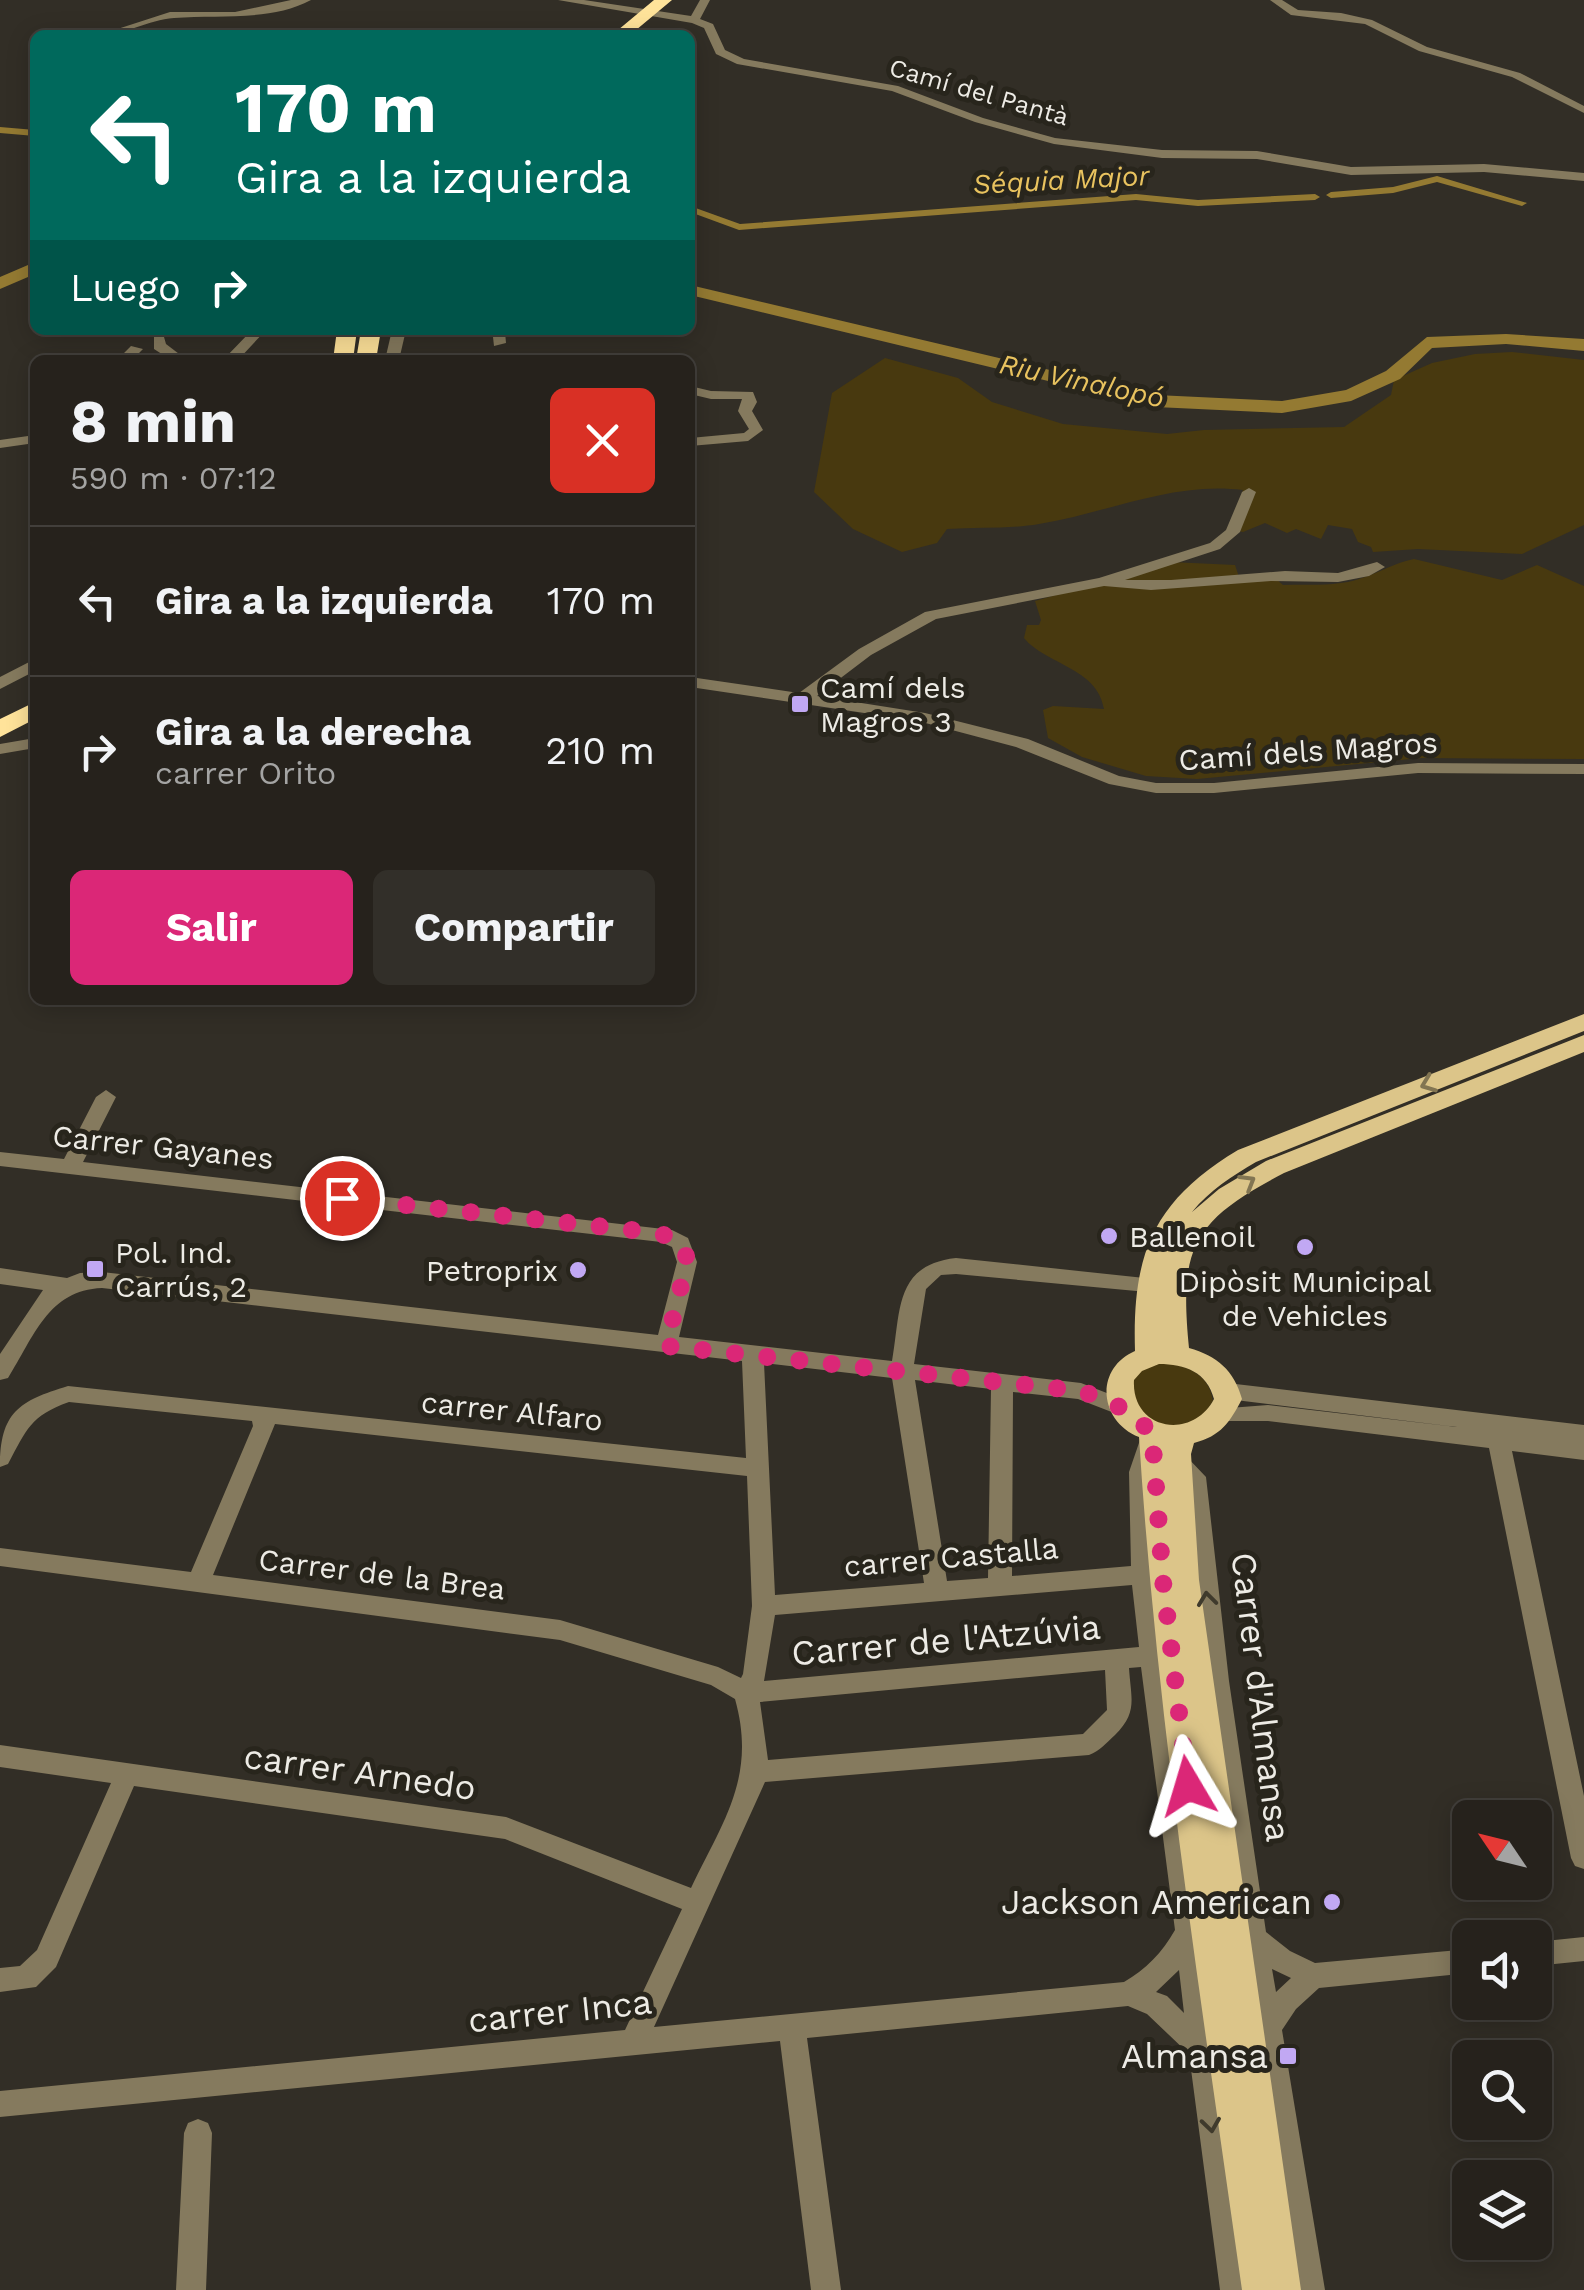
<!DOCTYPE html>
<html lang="es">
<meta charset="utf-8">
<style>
:root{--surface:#26221c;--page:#322f29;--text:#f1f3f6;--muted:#a4a4a3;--line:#423f3b;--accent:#db2777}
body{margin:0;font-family:"Work Sans",sans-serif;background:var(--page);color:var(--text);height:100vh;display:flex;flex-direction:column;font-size:38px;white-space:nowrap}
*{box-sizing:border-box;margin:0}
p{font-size:32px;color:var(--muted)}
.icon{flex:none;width:55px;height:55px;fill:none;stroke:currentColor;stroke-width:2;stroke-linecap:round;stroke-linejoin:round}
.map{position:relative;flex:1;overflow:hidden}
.panel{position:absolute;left:30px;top:355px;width:665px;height:650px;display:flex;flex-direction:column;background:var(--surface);border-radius:15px;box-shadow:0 5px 25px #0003,0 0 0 2px var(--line)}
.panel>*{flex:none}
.hud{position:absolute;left:30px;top:30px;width:665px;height:305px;border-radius:15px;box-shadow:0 5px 25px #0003,0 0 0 2px var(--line);background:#00695c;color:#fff;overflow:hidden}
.needle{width:65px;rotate:305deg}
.fabs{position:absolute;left:1452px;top:1800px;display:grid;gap:20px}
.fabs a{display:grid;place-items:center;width:100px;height:100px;border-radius:15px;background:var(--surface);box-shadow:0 5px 25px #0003,0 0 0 2px var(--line);font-size:50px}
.pin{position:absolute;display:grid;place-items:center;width:85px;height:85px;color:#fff;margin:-42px;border:5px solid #fff;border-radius:50%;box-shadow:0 2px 10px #0007}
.me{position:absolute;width:110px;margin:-55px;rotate:353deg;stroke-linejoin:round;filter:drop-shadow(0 0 8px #0008)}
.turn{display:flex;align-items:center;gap:35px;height:210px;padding:0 40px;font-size:45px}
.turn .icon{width:130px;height:130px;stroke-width:2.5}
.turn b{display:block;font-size:70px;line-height:85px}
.then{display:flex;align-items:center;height:95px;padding:0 40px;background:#0003;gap:20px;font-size:38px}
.round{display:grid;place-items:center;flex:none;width:105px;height:105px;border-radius:15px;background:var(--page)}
.headline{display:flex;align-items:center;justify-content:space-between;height:170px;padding:0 40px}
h1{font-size:60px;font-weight:700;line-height:75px}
.cta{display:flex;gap:20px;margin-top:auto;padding:20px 40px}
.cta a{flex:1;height:115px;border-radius:15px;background:var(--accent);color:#fff;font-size:40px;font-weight:700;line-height:115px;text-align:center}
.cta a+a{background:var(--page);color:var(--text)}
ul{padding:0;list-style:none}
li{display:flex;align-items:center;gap:30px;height:150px;padding:0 40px;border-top:2px solid var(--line)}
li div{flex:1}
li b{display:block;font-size:38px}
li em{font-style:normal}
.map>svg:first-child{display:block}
.green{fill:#48390f}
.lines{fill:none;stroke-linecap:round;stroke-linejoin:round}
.canal{fill:#947a32;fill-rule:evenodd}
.river{fill:#947a32;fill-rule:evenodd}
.minor{fill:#857a5e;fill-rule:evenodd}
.major{fill:#dcc589;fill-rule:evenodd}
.highway{fill:#ffe39a;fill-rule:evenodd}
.oneway{stroke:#827552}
.oneway2{stroke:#3f3a2c}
.route{stroke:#db2777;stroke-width:18;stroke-dasharray:0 32.4}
.poi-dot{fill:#c1a8f3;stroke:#28251c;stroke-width:4}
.labels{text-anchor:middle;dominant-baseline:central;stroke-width:10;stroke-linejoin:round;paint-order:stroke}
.far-street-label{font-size:25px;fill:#edebe5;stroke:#28251c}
.far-water-label{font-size:28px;font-style:italic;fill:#e9c35f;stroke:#28251c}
.poi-label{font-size:30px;fill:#edebe5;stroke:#28251c;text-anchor:start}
.street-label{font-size:30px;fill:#edebe5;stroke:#28251c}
.near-street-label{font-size:35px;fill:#edebe5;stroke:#28251c}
.near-poi-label{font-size:35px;fill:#edebe5;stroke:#28251c;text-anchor:end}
</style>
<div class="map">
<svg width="1584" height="2290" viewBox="0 0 1584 2290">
<rect width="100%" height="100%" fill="#322e26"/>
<path class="green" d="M 1512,352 L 1584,360 L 1584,525 L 1522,554 L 1418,549 L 1373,552 L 1371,547 L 1358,542 L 1352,529 L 1328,525 L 1321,539 L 1296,529 L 1287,533 L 1265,523 L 1243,532 L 1228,529 L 1243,490 C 1173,481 1107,513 1039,524 C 1010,529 977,527 947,529 L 937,543 L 902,552 L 853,529 L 814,492 L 832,393 L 885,358 L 958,378 L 992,402 L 1063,424 L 1167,434 L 1204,430 L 1344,427 L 1391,395 L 1394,380 L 1432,363 L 1475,354 Z
M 1414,559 L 1502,580 L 1537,565 L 1584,586 L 1584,759 L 1422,758 L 1197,779 L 1146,776 L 1082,757 L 1048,738 L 1043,710 L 1053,706 L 1104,709 C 1098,668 1045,664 1024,638 L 1027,625 L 1039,625 L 1041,620 L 1035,601 L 1171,562 L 1235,565 L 1239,577 L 1275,578 L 1283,585 C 1308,584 1338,587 1362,578 C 1381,572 1394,563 1414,559 Z
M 1156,1363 C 1183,1363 1209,1372 1213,1401 L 1201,1420 L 1175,1428 L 1146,1421 L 1128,1382 L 1134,1374 Z"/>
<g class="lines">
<path class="canal" d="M 0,127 L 35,130 L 35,136 L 0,133 Z
M 1437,176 L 1527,203 L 1522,206 L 1437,182 L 1393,193 L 1331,198 L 1326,195 L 1331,192 L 1393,187 Z
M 1136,194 L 1198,200 L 1315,194 L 1320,197 L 1315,200 L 1198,206 L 1136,200 L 739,230 L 690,212 L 690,206 L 740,224 Z"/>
<path class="river" d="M 35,262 L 35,274 L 0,289 L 0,277 Z
M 690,285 L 1156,395 L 1282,401 L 1346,390 L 1386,371 L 1427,337 L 1506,334 L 1584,339 L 1584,351 L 1506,344 L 1432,348 L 1400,379 L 1351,401 L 1282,413 L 1156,407 L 690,295 Z"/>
<path class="minor" d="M 291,0 L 311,0 C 270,22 219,14 174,18 C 148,20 125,35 99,35 L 170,12 L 235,12 Z
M 558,0 L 584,0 L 691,16 L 700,0 L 710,0 L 700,19 L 713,24 L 725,50 L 744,59 L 898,86 L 983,118 L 1055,138 L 1162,150 L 1257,151 L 1351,167 L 1484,164 L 1584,173 L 1584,181 L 1484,172 L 1351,175 L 1257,159 L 1162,158 L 1054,144 L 975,122 L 892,91 L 737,64 L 716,54 L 704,28 L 692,23 Z
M 1270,0 L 1282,0 L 1298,10 L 1341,13 L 1372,20 L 1427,47 L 1520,73 L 1584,106 L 1584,113 L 1512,77 L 1419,51 L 1365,24 L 1291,15 Z
M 252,330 L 266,330 L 238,360 L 223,360 Z
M 392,330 L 406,330 L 399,360 L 385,360 Z
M 476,330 L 505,332 L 506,343 L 494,346 L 493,337 Z
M 578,330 L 607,330 L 610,333 L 603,337 Z
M 154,337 L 164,337 L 166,344 L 187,360 L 171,360 L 154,349 Z
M 131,346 L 143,349 L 132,360 L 117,360 Z
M 690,386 L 711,391 L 753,392 L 757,402 L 752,411 L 763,430 L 748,441 L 690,446 L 690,438 L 744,433 L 749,429 L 738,411 L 742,399 L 711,399 L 690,394 Z
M 35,435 L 35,443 L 0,448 L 0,440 Z
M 1249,488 L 1256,492 L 1240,532 L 1220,549 L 1125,580 L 1171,580 L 1285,571 L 1338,573 L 1377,562 L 1385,567 L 1369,576 L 1338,582 L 1271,581 L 1151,590 L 1104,586 L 936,619 L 871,655 L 817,696 L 925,713 L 1028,739 L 1119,776 L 1156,783 L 1214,783 L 1418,763 L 1584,764 L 1584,774 L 1418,773 L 1214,793 L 1156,793 L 1109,784 L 1016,747 L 918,721 L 690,687 L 690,677 L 799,693 L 859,649 L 925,612 L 1099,578 L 1210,543 L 1226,530 L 1242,492 Z
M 35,659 L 35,671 L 0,689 L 0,677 Z
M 35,738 L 35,748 L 0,754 L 0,744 Z
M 106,1090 L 116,1097 L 83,1162 L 672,1230 L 688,1238 L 697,1262 L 679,1337 L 892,1361 C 901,1311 894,1265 956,1258 L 1154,1279 L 1158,1284 L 1154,1289 L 1147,1292 L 956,1274 L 941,1275 L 926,1289 L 914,1364 L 1081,1383 L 1130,1402 L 1133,1408 L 1130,1414 L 1122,1416 L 1078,1399 L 1013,1392 L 1012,1576 L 1131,1566 L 1129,1472 L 1140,1440 L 1148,1437 L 1156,1440 L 1159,1446 L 1152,1472 L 1155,1579 L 1230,2157 L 1241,2232 L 1249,2243 L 1245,2253 L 1250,2290 L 1220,2290 L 1189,2054 L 1147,2014 L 1128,2006 L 807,2038 L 841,2290 L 811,2290 L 780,2041 L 0,2117 L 0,2091 L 625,2030 L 682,1909 L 505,1839 L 134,1786 L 56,1967 L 36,1987 L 0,1992 L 0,1968 L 20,1966 L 37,1950 L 111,1783 L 0,1767 L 0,1745 L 506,1817 L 691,1888 C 723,1821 757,1777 735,1699 L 711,1685 L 560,1640 L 0,1566 L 0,1548 L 191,1572 L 253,1426 L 252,1421 L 69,1402 C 30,1416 27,1429 8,1464 L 0,1467 C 0,1412 19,1401 68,1386 L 746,1458 L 742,1361 L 102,1288 C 48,1290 34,1337 8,1378 L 0,1380 L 0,1354 L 43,1290 L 0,1284 L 0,1268 L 67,1278 L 80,1273 L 102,1272 L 658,1335 L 677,1262 L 672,1247 L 661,1242 L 0,1166 L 0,1152 L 64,1159 L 96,1097 ZM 764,1363 L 892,1378 L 924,1583 L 775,1595 ZM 915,1380 L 991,1389 L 988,1578 L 947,1581 ZM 275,1424 L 747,1476 L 752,1606 L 743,1674 L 741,1678 L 718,1667 L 560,1620 L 213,1575 ZM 1132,1585 L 1139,1647 L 764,1681 L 775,1615 ZM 1141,1667 L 1175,1930 C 1162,1953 1146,1969 1124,1982 L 654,2027 L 765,1782 L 1089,1755 C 1100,1751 1106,1743 1115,1735 C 1138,1712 1131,1699 1129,1668 ZM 1105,1670 L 1107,1710 L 1083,1734 L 768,1760 L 760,1702 ZM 1179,1970 L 1184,2013 L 1167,1996 L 1156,1992 Z
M 1227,1383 L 1584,1425 L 1584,1460 L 1512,1451 L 1584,1796 L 1584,1869 L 1575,1866 L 1571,1858 L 1489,1448 L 1268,1421 L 1216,1421 L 1213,1415 L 1216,1409 L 1268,1405 L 1457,1427 L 1227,1399 L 1219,1397 L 1216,1391 L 1219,1385 Z
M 1178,1453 L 1186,1456 L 1206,1477 L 1229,1681 L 1266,1932 L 1290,1951 L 1315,1963 L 1470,1949 L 1470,1973 L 1319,1988 L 1296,2009 L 1282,2030 L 1325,2290 L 1295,2290 L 1218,1783 L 1184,1481 L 1167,1462 L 1170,1456 ZM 1272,1969 L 1291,1978 L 1276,1992 Z
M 1584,1937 L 1584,1961 L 1535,1966 L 1535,1942 Z
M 198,2119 L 208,2123 L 212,2133 L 206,2290 L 176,2290 L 184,2133 L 188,2123 Z"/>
<path class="major" d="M 1584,1014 L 1584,1031 L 1256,1162 C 1232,1176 1210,1190 1192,1212 L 1219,1189 L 1266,1161 L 1584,1035 L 1584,1052 L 1284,1173 C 1192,1221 1179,1247 1189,1348 C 1217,1356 1234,1370 1242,1399 C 1230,1422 1221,1436 1194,1443 L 1191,1454 L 1199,1580 L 1301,2290 L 1242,2290 C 1202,2006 1157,1723 1139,1437 C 1099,1421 1094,1369 1135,1351 C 1132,1254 1153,1201 1238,1150 ZM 1159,1364 C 1185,1364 1207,1372 1214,1399 C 1192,1441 1131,1430 1134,1380 L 1142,1371 Z"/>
<path class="highway" d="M 654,0 L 672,0 L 630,35 L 612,35 Z
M 337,330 L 357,330 L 353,360 L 333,360 Z
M 361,330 L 381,330 L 376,360 L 356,360 Z
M 35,702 L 35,719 L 0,737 L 0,719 Z"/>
</g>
<defs><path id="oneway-chevron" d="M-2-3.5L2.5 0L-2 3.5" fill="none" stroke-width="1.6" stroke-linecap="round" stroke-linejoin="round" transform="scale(2.5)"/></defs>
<g class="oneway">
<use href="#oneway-chevron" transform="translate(1428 1084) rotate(159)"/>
<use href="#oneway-chevron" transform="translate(1248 1182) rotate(-31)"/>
</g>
<g class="oneway2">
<use href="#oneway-chevron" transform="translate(1207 1599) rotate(-97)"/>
<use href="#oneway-chevron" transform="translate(1211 2125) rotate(82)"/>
</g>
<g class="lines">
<path class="route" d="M 342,1198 L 651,1232 C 671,1236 685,1240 687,1262 L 666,1346 L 1082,1391 L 1122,1408 L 1152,1432 L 1163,1581 L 1188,1786"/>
</g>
<g class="poi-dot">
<rect x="790" y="694" width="20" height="20" rx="5"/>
<circle cx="1109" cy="1236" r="10"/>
<circle cx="1305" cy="1247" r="10"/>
<rect x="85" y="1259" width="20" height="20" rx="5"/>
<circle cx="578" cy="1270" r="10"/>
<circle cx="1332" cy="1902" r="10"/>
<rect x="1278" y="2046" width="20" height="20" rx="5"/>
</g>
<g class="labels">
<g class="far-street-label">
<text transform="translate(979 92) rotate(16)">Camí del Pantà</text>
</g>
<g class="far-water-label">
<text transform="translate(1061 180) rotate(-3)">Séquia Major</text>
<text transform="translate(1082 381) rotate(12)">Riu Vinalopó</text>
</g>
<g class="poi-label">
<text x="820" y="687">Camí dels<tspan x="820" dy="34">Magros 3</tspan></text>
<text x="1129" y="1236">Ballenoil</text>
<text x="115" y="1252">Pol. Ind.<tspan x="115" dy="34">Carrús, 2</tspan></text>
<text x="558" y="1270" text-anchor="end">Petroprix</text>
<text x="1305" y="1281" text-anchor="middle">Dipòsit Municipal<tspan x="1305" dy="34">de Vehicles</tspan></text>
</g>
<g class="street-label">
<text transform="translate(1308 751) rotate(-4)">Camí dels Magros</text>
<text transform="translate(163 1147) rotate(6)">Carrer Gayanes</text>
<text transform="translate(512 1411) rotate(6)">carrer Alfaro</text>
<text transform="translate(951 1557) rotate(-5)">carrer Castalla</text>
<text transform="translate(382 1574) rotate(7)">Carrer de la Brea</text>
</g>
<g class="near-street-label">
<text transform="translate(946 1640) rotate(-5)">Carrer de l'Atzúvia</text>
<text transform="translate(1261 1697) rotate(83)">Carrer d'Almansa</text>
<text transform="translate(360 1772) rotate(8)">carrer Arnedo</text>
<text transform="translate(560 2011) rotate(-6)">carrer Inca</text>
</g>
<g class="near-poi-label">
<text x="1312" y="1902">Jackson American</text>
<text x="1268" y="2056">Almansa</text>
</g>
</g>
</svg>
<div class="fabs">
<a><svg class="needle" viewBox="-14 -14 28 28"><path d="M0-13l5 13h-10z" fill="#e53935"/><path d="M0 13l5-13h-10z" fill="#a4a4a3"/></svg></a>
<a><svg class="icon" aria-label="sound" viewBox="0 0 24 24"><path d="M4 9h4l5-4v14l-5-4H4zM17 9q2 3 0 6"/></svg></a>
<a><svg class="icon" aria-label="search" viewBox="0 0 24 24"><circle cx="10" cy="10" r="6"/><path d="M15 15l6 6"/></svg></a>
<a><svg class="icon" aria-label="layers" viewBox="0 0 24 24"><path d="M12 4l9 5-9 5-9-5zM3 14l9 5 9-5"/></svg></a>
</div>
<div class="pin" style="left:342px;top:1198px;background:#d93025"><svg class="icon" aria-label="arrive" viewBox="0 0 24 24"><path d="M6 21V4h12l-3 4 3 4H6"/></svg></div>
<svg class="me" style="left:1188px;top:1786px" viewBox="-20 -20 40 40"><path d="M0-17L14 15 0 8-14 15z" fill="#db2777" stroke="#fff" stroke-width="4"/></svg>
<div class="hud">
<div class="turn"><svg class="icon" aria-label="left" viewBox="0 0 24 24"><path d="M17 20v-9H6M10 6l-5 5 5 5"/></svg><div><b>170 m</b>Gira a la izquierda</div></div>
<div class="then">Luego<svg class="icon" aria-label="right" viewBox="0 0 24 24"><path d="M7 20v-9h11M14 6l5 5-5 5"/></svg></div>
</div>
<section class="panel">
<div class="headline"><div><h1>8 min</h1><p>590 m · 07:12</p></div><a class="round" style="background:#d93025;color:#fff"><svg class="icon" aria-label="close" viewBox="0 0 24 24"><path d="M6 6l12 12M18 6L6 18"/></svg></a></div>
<ul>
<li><svg class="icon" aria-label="left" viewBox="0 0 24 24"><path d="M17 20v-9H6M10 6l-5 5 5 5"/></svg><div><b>Gira a la izquierda</b></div><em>170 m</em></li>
<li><svg class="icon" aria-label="right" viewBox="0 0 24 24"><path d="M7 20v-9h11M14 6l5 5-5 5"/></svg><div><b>Gira a la derecha</b><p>carrer Orito</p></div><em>210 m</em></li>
</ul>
<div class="cta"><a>Salir</a><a>Compartir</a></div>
</section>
</div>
